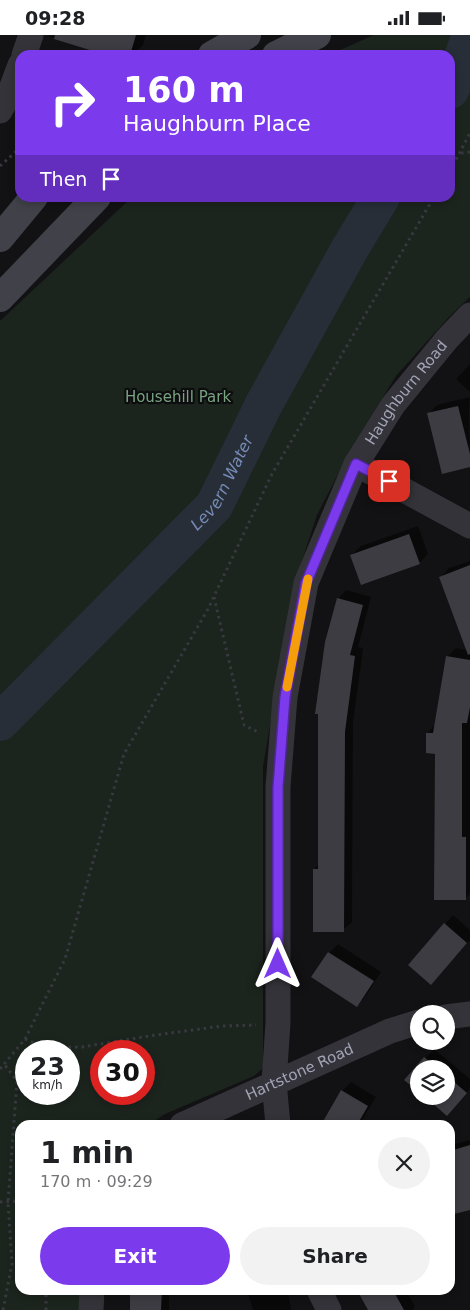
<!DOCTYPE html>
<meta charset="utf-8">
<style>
:root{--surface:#fff;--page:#f2f2f2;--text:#202124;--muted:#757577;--accent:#7c3aed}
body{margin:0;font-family:"DejaVu Sans",sans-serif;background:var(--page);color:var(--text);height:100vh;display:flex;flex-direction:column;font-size:19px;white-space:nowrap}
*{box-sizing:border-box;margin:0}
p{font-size:16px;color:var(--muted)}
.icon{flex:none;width:28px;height:28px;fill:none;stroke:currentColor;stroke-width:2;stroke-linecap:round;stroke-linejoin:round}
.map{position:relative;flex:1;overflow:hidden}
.details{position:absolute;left:15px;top:1085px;width:440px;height:175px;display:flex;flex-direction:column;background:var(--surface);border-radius:15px;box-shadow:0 2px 8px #0003}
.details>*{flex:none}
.banner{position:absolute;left:15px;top:15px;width:440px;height:152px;border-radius:15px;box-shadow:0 2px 8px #0003;background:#7c3aed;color:#fff;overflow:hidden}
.fabs{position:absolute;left:410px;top:970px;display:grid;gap:10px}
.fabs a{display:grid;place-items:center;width:45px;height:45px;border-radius:50%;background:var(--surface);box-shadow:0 2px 8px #0003;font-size:25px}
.speed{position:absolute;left:15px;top:1005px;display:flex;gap:10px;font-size:25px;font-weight:700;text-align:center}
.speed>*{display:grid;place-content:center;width:65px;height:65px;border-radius:50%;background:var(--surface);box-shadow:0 2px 8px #0003;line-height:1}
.speed small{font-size:12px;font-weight:400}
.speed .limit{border:8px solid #d22;background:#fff;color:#111}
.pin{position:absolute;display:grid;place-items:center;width:42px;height:42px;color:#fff;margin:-21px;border-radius:10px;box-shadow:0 2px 8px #0006}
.me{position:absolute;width:55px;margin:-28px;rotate:0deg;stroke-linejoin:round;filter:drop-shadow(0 0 4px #0008)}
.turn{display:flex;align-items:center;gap:18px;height:105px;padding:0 25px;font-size:22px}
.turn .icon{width:65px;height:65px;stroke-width:2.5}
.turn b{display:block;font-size:35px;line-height:42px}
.then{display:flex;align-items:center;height:48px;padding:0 25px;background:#0003;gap:10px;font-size:19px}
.round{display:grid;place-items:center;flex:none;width:52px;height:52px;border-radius:26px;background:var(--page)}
.head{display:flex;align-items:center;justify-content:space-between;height:85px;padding:0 25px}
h1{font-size:30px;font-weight:600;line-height:38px}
.button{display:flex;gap:10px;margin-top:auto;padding:10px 25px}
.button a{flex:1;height:58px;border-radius:30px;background:var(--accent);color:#fff;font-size:20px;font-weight:600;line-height:58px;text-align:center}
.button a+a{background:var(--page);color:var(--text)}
.status{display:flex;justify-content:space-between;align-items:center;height:35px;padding:0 25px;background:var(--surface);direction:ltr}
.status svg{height:14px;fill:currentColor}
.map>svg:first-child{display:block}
.green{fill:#1c241e;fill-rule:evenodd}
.shadow{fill:#0007}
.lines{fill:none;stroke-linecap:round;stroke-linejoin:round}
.river{stroke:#272e38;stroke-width:38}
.building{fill:#3c3c42}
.path{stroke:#383940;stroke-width:3;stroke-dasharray:2.5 4;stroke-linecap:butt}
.minor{stroke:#333339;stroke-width:25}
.secondary{stroke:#404149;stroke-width:28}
.route-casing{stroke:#51269a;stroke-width:12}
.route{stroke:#7c3aed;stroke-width:9}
.slow{stroke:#f59e0b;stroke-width:9}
.labels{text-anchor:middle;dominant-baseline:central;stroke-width:4.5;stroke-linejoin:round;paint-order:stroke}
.street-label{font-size:15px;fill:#a2a4b6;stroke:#0d0d0f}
.park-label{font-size:15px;fill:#77a381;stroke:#0d0d0f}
.water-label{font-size:16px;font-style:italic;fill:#758bb5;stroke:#0d0d0f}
</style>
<div class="status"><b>09:28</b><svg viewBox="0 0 49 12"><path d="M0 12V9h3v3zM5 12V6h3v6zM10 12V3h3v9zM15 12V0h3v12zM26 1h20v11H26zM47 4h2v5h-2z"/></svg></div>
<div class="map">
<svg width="470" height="1275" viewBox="0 0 470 1275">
<rect width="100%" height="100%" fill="#121214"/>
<path class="green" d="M 374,0 L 470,0 L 470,262 L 449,282 L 396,341 L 351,414 L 317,480 L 293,553 L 263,732 L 263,1033 L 254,1041 L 165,1079 L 148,1090 L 20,1090 L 20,1255 L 83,1255 L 83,1275 L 0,1275 L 0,286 L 131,163 L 450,162 L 450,20 L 329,20 ZM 26,1016 L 69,1016 L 69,1059 L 26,1059 ZM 101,1016 L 144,1016 L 144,1059 L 101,1059 Z"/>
<path class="shadow" d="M 146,0 L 143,10 L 133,20 L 110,20 L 48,1 Z
M 470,329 L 470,357 L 456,344 Z
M 470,362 L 469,373 L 470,430 L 429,379 L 437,370 Z
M 418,491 L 428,519 L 419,528 L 352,520 L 361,511 Z
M 470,526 L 470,595 L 441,542 L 449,533 Z
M 346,555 L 371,562 L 358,612 L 363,613 L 353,688 L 352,887 L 343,895 L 314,834 L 319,829 L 338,564 Z
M 456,613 L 470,616 L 470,859 L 466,863 L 436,717 L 427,699 L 435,690 L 447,622 Z
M 453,880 L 470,895 L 470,905 L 440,939 L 445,889 Z
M 338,909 L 381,937 L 365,962 L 357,971 L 313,942 L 329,918 Z
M 434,1014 L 470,1044 L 470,1054 L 447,1080 L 446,1034 L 419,1034 L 406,1045 Z
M 351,1047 L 376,1062 L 359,1090 L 322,1090 L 342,1056 Z
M 470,1105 L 470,1174 L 450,1158 L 450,1110 Z
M 131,1255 L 169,1255 L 169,1275 L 131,1275 Z
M 247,1255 L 288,1255 L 291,1275 L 253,1275 Z
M 358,1255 L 406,1255 L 415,1272 L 412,1275 L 369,1275 Z"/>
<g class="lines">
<g class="river">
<path d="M 450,55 L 459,34 L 470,2"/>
<path id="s1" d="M 0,687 L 214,471 L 264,369 L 349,215 L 381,162"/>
</g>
</g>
<path class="building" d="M 55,0 L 136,0 L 130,20 L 106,20 L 54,4 Z
M 458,371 L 470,419 L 470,432 L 442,439 L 427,378 Z
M 409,499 L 420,529 L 361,550 L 350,520 Z
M 470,530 L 470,619 L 468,620 L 439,542 Z
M 337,563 L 363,570 L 350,620 L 355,621 L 345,697 L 344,897 L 313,897 L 313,834 L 318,834 L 318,679 L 315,679 L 325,607 Z
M 446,621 L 470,625 L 470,672 L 467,688 L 462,688 L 462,802 L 466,802 L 466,865 L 434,865 L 435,719 L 426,718 L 426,698 L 433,698 Z
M 444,888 L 467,908 L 431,950 L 408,930 Z
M 328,917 L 374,946 L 357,972 L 311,942 Z
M 424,1022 L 439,1034 L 419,1034 L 419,1057 L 404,1045 Z
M 446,1040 L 467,1058 L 447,1081 L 424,1061 L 446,1061 Z
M 341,1055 L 368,1071 L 357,1090 L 321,1090 Z
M 470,1110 L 470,1175 L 454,1179 L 450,1163 L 450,1116 Z
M 130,1255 L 162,1255 L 161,1275 L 130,1275 Z
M 357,1255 L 393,1255 L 404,1275 L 368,1275 Z"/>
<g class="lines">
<path class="path" d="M 461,118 L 470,117
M 0,131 L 20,113
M 450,136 L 470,98
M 214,562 L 244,690 L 260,698
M 25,1004 L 45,1013 L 82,1012 L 149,1001 L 222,991 L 256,990
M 0,1034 L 25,1004 L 65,924 L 124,719 L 208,574 L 272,439 L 434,162
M 0,1167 L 20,1166
M 3,1275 L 12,1229 L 8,1167 L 17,1046 L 4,1029
M 46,1275 L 46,1255"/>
<g class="minor">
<path d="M 24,20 L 31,0"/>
<path d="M 0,76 L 8,62 L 20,30"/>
<path d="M 356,429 L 470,491"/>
<path d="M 446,982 L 470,979"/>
<path id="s2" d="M 182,1090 L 390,996 L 419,987"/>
<path id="s3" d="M 278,1090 L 274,1047 L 278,988 L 278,752 L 285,662 L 306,548 L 356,429 L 393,370 L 447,304 L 470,280"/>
<path d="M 319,1255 L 329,1275"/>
<path d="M 91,1275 L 92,1255"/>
</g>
<path class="secondary" d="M 212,20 L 247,0
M 276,20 L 317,0
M 0,203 L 34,162
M 0,263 L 97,162"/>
</g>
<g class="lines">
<g class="route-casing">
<path id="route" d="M 278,929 L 278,752 L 285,662 L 306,548 L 356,429 L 389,446"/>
</g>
<use href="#route" class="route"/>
<path class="slow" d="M 287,652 L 308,544"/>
</g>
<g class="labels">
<g class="street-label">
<text stroke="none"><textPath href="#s3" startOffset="761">Haughburn Road</textPath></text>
<text stroke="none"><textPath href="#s2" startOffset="129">Hartstone Road</textPath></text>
</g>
<g class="park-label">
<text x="178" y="362">Househill Park</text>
</g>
<g class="water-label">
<text stroke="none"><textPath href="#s1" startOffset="328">Levern Water</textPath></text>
</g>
</g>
</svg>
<div class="fabs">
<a><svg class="icon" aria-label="search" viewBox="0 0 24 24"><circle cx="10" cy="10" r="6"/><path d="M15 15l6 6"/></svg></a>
<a><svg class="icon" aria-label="layers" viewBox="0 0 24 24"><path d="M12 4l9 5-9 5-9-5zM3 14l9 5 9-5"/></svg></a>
</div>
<div class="speed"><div>23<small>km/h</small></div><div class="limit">30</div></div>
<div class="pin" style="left:389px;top:446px;background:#d93025"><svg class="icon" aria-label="arrive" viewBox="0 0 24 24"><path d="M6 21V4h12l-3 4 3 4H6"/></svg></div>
<svg class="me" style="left:278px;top:929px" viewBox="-20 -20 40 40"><path d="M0-17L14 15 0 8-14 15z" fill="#7c3aed" stroke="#fff" stroke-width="4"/></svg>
<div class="banner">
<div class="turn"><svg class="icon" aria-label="right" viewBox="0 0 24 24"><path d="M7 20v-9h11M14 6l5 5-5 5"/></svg><div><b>160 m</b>Haughburn Place</div></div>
<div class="then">Then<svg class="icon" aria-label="arrive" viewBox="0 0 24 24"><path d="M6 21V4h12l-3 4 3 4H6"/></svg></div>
</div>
<section class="details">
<div class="head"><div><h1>1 min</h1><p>170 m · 09:29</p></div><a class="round"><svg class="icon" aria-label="close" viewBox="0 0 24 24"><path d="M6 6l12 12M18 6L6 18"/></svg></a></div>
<div class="button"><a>Exit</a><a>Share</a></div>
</section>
</div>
